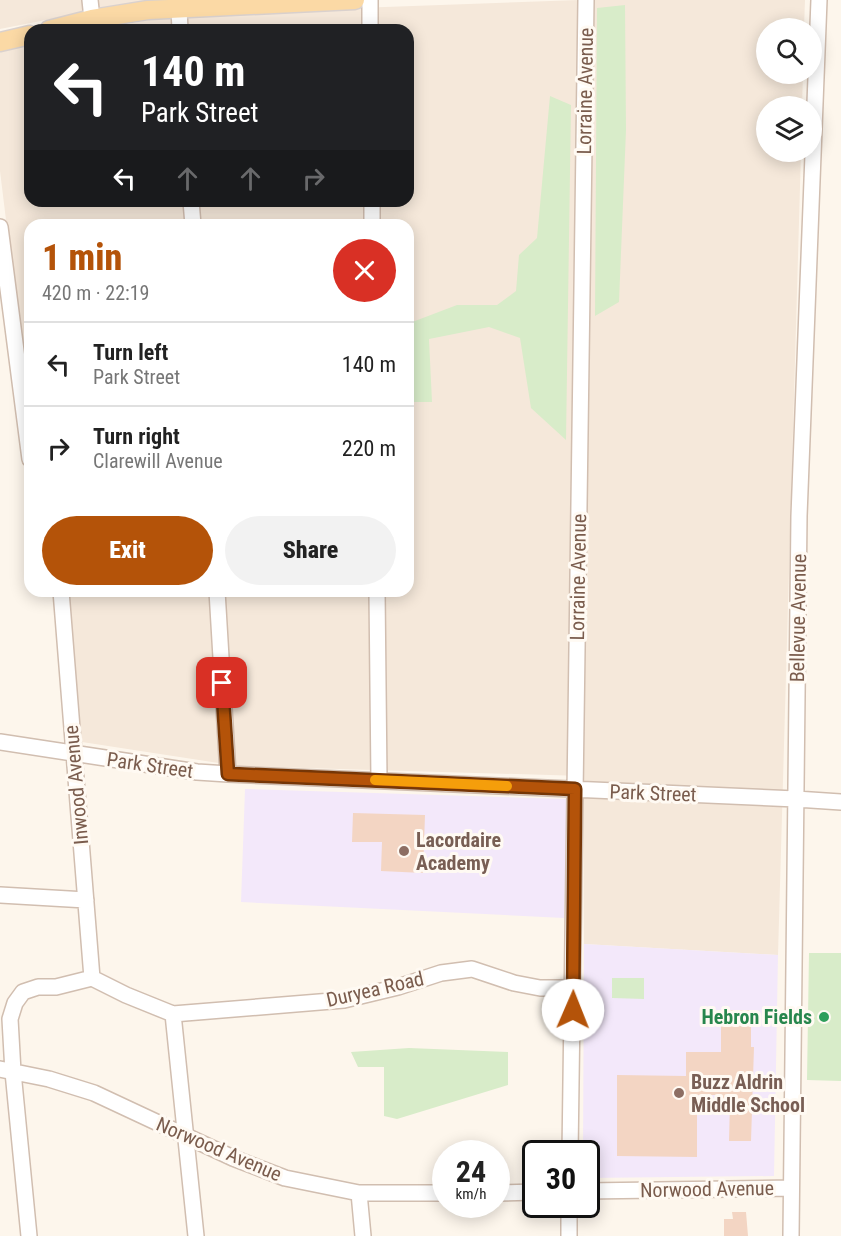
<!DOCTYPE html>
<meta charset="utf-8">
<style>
:root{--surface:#fff;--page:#f2f2f2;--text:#222;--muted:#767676;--line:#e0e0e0;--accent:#b45309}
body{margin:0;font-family:"Roboto Condensed",sans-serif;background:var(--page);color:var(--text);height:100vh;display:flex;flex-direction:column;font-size:22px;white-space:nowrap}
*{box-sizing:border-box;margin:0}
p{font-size:20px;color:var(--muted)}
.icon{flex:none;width:33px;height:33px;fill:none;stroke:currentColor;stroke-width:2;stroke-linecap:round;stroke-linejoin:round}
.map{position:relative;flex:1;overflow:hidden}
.side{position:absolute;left:24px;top:219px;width:390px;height:378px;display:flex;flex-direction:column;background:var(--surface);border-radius:18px;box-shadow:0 3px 15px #0003}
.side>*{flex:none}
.top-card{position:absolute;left:24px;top:24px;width:390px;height:183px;border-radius:18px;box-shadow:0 3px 15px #0003;background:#202124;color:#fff;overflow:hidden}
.controls{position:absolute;left:756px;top:18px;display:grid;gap:12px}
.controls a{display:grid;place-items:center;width:66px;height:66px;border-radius:50%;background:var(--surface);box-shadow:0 3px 15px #0003;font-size:30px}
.speed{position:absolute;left:432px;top:1140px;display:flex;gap:12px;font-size:30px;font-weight:700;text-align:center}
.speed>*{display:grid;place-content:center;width:78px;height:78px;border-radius:50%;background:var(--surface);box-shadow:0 3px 15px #0003;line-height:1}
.speed small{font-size:15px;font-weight:400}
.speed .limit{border:3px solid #111;border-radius:9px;background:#fff;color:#111}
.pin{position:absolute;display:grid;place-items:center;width:51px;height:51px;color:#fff;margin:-26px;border-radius:12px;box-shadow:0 3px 9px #0006}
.me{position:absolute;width:66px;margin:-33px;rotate:1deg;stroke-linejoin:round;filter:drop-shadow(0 0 4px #0008)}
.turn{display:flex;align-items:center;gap:21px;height:126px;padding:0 18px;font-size:27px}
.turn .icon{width:78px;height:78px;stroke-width:2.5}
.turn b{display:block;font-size:42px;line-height:51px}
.lanes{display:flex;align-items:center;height:57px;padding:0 18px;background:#0003;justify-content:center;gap:30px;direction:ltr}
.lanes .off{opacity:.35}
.round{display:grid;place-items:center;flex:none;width:63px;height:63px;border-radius:32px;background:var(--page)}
.head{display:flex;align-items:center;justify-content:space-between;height:102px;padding:0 18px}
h1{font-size:36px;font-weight:800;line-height:45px;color:var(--accent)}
.cta{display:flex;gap:12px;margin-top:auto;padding:12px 18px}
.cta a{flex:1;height:69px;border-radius:36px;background:var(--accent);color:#fff;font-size:24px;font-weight:800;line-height:69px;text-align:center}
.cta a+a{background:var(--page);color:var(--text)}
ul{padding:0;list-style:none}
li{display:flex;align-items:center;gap:18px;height:84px;padding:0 18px;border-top:2px solid var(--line)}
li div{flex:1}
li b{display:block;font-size:22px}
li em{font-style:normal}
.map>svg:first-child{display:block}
.residential{fill:#f5e8da}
.education{fill:#f3e8fa}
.green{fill:#d8ecc9}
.building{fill:#f3d5c3}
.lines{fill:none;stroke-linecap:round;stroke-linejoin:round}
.minor-casing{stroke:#d1beb0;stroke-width:18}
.major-casing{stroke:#dad1cd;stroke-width:21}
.minor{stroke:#fff;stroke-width:15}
.major{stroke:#fbd9a5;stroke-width:18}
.route-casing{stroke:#753606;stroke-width:15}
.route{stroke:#b45309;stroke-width:10}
.slow{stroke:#f59e0b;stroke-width:10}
.education-dot{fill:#8d6e63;stroke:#fffaf3;stroke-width:2}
.leisure-dot{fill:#2e9e5b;stroke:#fffaf3;stroke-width:2}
.labels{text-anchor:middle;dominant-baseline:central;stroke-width:6;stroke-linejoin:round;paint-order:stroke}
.street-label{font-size:20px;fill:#7a5c4d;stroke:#fffaf3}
.education-label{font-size:20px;font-weight:bold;fill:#785e54;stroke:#fffaf3;text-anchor:start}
.leisure-label{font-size:20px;font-weight:bold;fill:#27864d;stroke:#fffaf3;text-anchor:end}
</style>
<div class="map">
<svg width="841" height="1236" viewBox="0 0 841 1236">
<rect width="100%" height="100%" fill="#fdf6ec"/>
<path class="residential" d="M 0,0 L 147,0 L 0,29 Z
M 579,0 L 805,0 L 804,28 L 766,28 L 766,74 L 803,74 L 802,106 L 766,106 L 766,152 L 801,152 L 778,955 L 584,944 L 583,776 L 238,766 L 82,742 L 68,591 L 408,591 L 408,225 L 30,225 L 30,416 L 0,171 L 0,50 L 30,44 L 30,201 L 408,201 L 408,30 L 98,30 L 148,20 L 357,8 Z"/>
<path class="education" d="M 245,789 L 567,799 L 564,918 L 241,902 Z
M 584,944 L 778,955 L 774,1176 L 587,1178 L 586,1154 L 583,1154 Z"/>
<path class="green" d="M 625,5 L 626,130 L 619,302 L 595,316 L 597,8 Z
M 550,96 L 571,105 L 566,440 L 531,408 L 520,338 L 489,327 L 429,339 L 432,402 L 408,402 L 408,321 L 415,321 L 457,305 L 497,305 L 516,291 L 519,255 L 537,238 Z
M 809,953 L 841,953 L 841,1081 L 807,1080 Z
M 612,978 L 644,978 L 644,999 L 612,998 Z
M 409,1048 L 508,1052 L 508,1085 L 397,1119 L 384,1116 L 384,1067 L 358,1067 L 351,1052 Z"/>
<path class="building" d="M 353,813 L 425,815 L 423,873 L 381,871 L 382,842 L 352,842 Z
M 721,1010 L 751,1010 L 751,1047 L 754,1047 L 751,1141 L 729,1141 L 730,1101 L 717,1101 L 717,1095 L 697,1095 L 697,1157 L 617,1156 L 617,1075 L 686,1076 L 686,1052 L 721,1052 Z
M 732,1212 L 746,1212 L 748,1236 L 724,1236 L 724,1219 L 733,1219 Z"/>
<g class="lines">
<g class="minor-casing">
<path id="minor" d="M 90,0 L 92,19
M 370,0 L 370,30
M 179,9 L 180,30
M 191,201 L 193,225
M 372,201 L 372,225
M 0,227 L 30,459
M 61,591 L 92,978
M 217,591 L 228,774
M 377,591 L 379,780
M 0,742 L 197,772 L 228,774 L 796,799 L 841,802
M 0,895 L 86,900
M 173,1014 L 344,1000 L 398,987 L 441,973 L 472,969 L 514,983 L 540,988 L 574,988
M 0,1069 L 49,1079 L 94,1093 L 233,1158 L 285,1178 L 359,1193 L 446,1193
M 570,1154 L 586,0
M 586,1191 L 791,1188
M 359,1193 L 363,1236
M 496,1193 L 536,1192
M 29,1236 L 13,1072 L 10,1019 L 15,1003 L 23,992 L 38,987 L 56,987 L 92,978 L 126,995 L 173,1014 L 196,1236
M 569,1236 L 569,1204
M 791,1236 L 799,516 L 819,0"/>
</g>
<g class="major-casing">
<path id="major" d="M 49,30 L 92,19 L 148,10 L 355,0
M 0,42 L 30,35"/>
</g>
<use href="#minor" class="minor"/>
<use href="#major" class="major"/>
</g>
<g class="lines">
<g class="route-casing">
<path id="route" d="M 222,683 L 228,774 L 575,789 L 573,1010"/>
</g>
<use href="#route" class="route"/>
<path class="slow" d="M 375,780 L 507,786"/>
</g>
<g class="education-dot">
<circle cx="404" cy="851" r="6"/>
<circle cx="679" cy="1093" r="6"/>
</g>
<circle class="leisure-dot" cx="824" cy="1017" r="6"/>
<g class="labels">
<g class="street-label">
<text transform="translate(585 91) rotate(-89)">Lorraine Avenue</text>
<text transform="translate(578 577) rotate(-89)">Lorraine Avenue</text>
<text transform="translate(798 618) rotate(-89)">Bellevue Avenue</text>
<text transform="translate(150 765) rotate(8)">Park Street</text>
<text transform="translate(76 785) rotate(-95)">Inwood Avenue</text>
<text transform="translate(653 793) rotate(2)">Park Street</text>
<text transform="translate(375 989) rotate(-13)">Duryea Road</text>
<text transform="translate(219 1149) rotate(23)">Norwood Avenue</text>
<text transform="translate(707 1189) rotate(-1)">Norwood Avenue</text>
</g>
<g class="education-label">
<text x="416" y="840">Lacordaire<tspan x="416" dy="23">Academy</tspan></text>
<text x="691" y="1082">Buzz Aldrin<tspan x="691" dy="23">Middle School</tspan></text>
</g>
<g class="leisure-label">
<text x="812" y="1017">Hebron Fields</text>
</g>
</g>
</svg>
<div class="controls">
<a><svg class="icon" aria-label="search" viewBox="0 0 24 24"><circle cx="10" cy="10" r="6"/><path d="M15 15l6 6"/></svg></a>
<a><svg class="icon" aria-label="layers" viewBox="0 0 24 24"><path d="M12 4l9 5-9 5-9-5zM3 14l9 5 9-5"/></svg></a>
</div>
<div class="speed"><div>24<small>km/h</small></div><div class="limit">30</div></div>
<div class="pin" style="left:222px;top:683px;background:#d93025"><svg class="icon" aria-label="arrive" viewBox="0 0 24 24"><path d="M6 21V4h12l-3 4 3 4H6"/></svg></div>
<svg class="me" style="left:573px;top:1010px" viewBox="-20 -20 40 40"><circle r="19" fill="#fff"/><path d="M0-13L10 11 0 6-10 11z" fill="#b45309"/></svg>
<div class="top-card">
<div class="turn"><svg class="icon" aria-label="left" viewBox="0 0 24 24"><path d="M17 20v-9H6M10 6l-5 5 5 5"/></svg><div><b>140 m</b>Park Street</div></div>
<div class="lanes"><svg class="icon" aria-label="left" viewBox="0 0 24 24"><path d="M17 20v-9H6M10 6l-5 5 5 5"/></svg><svg class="icon off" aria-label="ahead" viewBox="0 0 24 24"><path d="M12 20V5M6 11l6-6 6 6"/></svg><svg class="icon off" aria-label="ahead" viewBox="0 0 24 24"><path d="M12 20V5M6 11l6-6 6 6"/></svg><svg class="icon off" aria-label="right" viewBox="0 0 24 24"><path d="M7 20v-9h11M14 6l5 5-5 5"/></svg></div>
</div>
<section class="side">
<div class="head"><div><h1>1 min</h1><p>420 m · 22:19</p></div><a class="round" style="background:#d93025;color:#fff"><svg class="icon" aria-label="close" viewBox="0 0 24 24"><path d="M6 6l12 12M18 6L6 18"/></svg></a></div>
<ul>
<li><svg class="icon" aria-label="left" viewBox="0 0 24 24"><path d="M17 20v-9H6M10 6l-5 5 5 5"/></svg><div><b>Turn left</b><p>Park Street</p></div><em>140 m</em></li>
<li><svg class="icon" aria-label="right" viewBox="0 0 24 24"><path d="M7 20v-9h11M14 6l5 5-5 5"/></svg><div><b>Turn right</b><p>Clarewill Avenue</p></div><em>220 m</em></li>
</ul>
<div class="cta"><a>Exit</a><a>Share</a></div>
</section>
</div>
